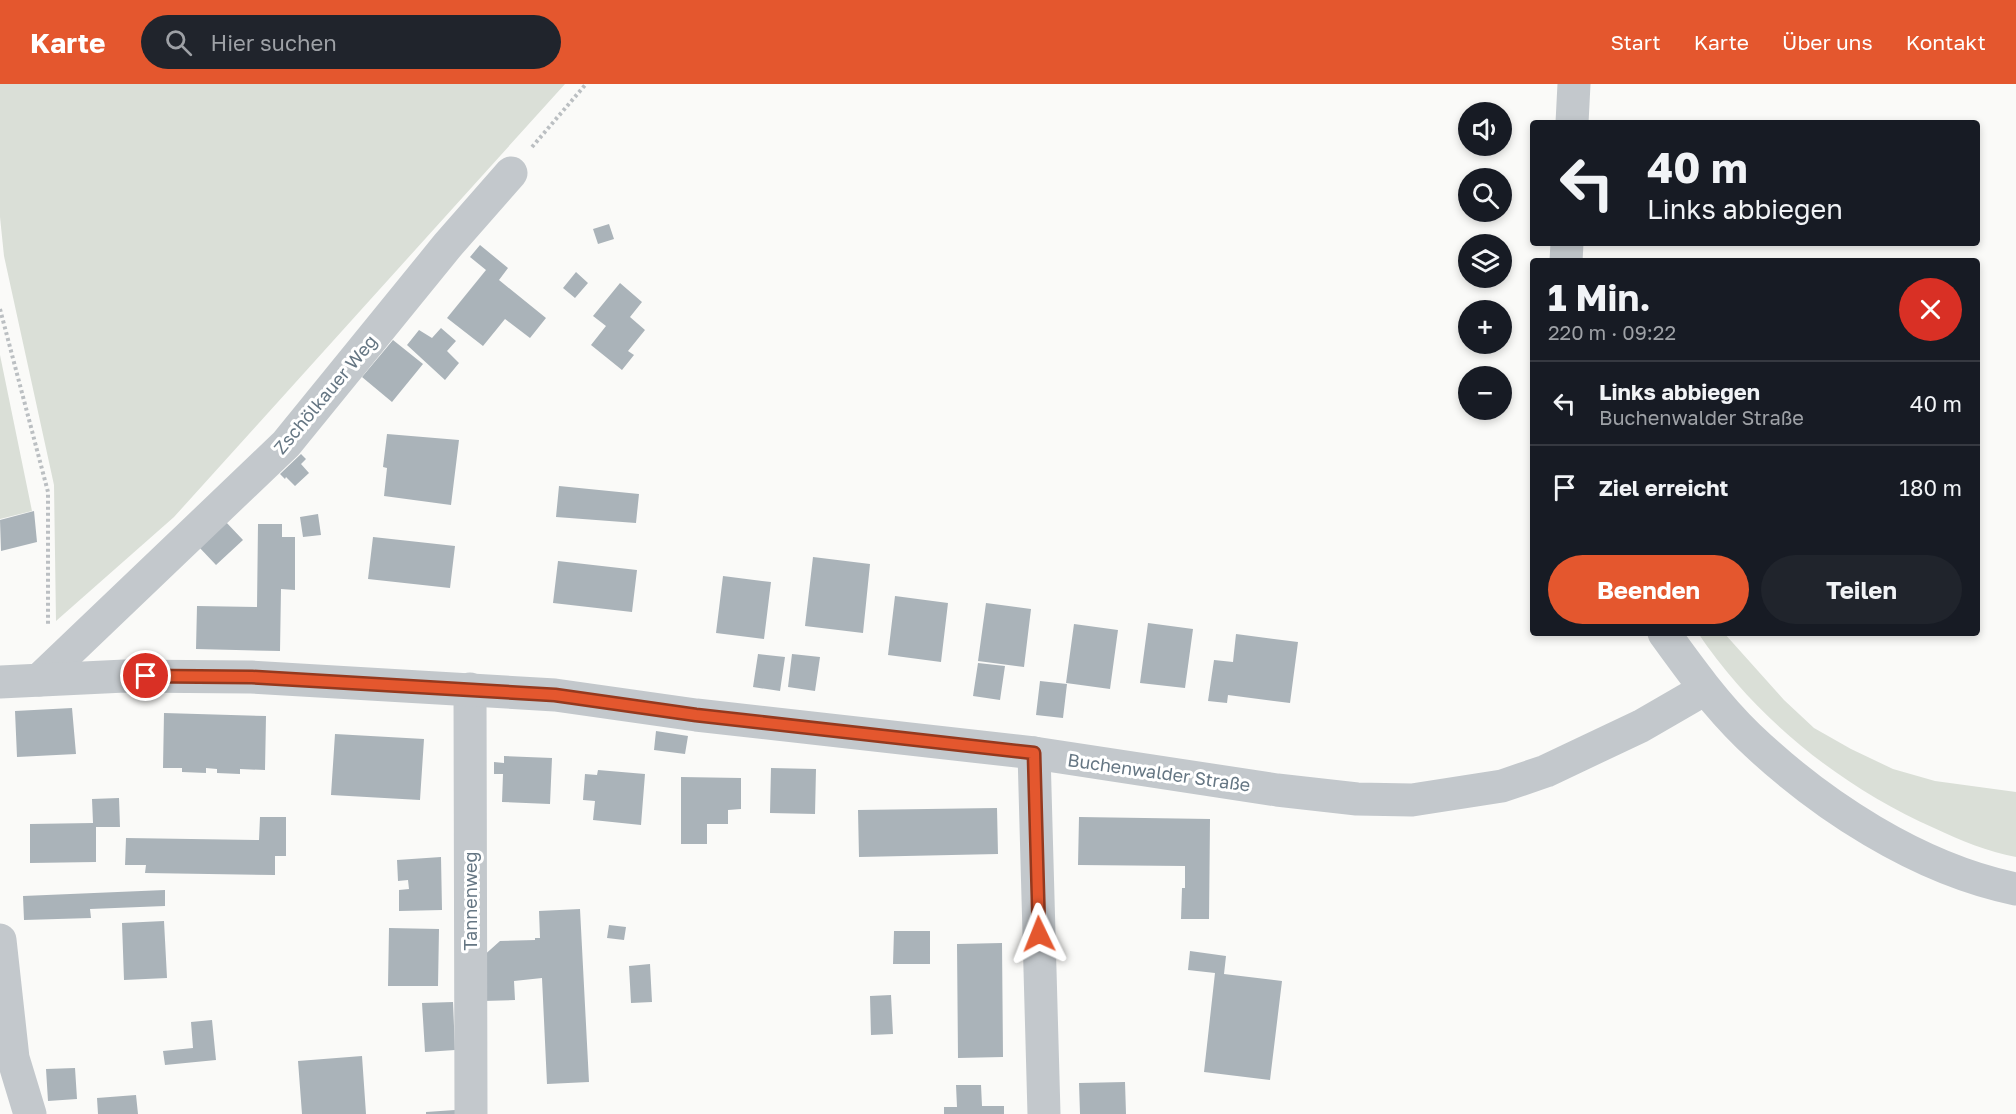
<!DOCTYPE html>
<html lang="de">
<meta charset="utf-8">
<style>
:root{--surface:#171b24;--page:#20242c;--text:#f1f3f6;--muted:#9ea1a6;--line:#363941;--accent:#e4572e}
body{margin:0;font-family:"Golos Text",sans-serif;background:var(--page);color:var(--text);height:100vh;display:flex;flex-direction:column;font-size:22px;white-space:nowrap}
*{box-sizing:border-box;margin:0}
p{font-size:20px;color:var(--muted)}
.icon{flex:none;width:33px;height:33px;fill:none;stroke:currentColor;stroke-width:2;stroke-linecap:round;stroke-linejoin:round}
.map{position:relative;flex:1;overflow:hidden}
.sheet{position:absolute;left:1530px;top:174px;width:450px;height:378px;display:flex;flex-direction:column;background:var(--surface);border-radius:6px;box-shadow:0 3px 9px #0003}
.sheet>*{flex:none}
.hud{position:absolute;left:1530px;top:36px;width:450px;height:126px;border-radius:6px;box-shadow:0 3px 9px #0003;background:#171b24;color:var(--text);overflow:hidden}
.tools{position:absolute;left:1458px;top:18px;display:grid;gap:12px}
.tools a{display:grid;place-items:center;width:54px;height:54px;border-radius:50%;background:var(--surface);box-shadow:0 3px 9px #0003;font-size:30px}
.pin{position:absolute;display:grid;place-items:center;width:51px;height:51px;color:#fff;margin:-26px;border:3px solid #fff;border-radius:50%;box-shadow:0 2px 6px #0007}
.me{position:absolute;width:66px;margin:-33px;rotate:358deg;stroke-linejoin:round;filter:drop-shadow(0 0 4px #0008)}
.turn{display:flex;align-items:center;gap:21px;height:126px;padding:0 18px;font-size:27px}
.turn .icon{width:78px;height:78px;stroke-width:2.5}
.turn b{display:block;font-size:42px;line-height:51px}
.round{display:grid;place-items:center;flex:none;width:63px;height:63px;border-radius:32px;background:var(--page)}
.headline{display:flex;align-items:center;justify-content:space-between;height:102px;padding:0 18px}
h1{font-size:36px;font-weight:700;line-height:45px}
.cta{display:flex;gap:12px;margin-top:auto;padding:12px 18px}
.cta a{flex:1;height:69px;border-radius:36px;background:var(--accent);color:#fff;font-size:24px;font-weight:700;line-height:69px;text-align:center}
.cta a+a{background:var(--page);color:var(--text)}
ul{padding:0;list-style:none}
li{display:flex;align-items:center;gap:18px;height:84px;padding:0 18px;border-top:2px solid var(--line)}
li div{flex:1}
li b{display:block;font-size:22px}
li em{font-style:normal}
header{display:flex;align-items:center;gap:36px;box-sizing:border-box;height:84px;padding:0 30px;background:var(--accent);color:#fff}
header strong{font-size:28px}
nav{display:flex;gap:33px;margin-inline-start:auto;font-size:21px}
.search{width:420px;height:54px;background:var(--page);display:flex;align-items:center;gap:15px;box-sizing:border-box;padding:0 21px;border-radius:33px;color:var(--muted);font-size:22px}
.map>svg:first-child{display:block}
.green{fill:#dadfd7}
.building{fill:#aab3b9}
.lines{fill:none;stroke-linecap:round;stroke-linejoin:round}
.path{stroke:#bbbfc2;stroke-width:4;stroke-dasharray:3 3;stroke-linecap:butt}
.minor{stroke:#c3c8cc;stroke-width:33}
.tertiary{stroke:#c3c8cc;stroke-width:33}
.route-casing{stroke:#94391e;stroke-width:15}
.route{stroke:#e4572e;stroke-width:10}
.labels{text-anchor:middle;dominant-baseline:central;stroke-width:6;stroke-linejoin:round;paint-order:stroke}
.street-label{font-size:18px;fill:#657683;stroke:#fff}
</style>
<header>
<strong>Karte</strong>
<div class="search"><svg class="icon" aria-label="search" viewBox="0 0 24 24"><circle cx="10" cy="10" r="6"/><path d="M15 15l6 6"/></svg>Hier suchen</div>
<nav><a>Start</a><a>Karte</a><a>Über uns</a><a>Kontakt</a></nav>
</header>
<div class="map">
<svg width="2016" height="1030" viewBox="0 0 2016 1030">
<rect width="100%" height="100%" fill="#fafaf8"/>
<path class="green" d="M 0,0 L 565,0 L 174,433 L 56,537 L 54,401 L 4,172 L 0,133 Z
M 0,271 L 32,427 L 0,435 Z
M 1698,549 L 1724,549 L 1784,616 L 1814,644 L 1851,665 L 1893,685 L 1935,697 L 2016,708 L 2016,773 C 1988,768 1960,756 1934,744 C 1840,702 1756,635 1698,549 Z"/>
<path class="building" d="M 609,140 L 614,155 L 598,160 L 593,145 Z
M 480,161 L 508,184 L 499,196 L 546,234 L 530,254 L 505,235 L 483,262 L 447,234 L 486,186 L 470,173 Z
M 576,188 L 588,199 L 575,214 L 563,204 Z
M 620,199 L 642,218 L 630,233 L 645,246 L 628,267 L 634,271 L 622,286 L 591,261 L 606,242 L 593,232 Z
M 441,244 L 456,257 L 447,267 L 459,279 L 445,296 L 407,261 L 419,246 L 432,254 Z
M 393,256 L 423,280 L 392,318 L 362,293 Z
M 387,350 L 459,356 L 451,421 L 384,412 L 387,384 L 383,383 Z
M 301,370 L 306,375 L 301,380 L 309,389 L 295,402 L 286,393 L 285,395 L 280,390 Z
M 559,402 L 639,410 L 636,439 L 556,433 Z
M 34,427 L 37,458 L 1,467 L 0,436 Z
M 318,430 L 321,451 L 303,453 L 300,433 Z
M 225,437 L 243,456 L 216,481 L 198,462 Z
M 258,440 L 282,440 L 282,453 L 295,453 L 295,506 L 281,505 L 280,567 L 196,565 L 197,522 L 257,523 Z
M 373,453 L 455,462 L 450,504 L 368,495 Z
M 813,473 L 870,480 L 863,549 L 805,542 Z
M 558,477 L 637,486 L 632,528 L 553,519 Z
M 723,492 L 771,498 L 764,555 L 716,549 Z
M 895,512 L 948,519 L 941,578 L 888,571 Z
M 986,519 L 1031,525 L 1024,583 L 978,577 Z
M 1148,539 L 1193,545 L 1185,604 L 1140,599 Z
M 1074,540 L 1118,546 L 1110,605 L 1066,599 Z
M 1236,550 L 1298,558 L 1290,619 L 1228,611 L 1227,619 L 1208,617 L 1214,576 L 1233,578 Z
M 758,570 L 785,573 L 780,607 L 753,603 Z
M 792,570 L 820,573 L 815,607 L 788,603 Z
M 978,579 L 1005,582 L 1000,616 L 973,612 Z
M 1040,597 L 1067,600 L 1063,634 L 1036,631 Z
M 72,624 L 76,670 L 17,673 L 15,627 Z
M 164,629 L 266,632 L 265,686 L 240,685 L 240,690 L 217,689 L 217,685 L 206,684 L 206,689 L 182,688 L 182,684 L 163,684 Z
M 656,647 L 688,652 L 685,670 L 654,666 Z
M 335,650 L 424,655 L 420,716 L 331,711 Z
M 504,672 L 552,674 L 550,720 L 502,718 L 503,690 L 494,690 L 494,678 L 504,679 Z
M 771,684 L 816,685 L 815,730 L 770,729 Z
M 598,686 L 645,690 L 641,741 L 593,736 L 595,717 L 583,716 L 585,690 L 597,691 Z
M 681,693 L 741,694 L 741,725 L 728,726 L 728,740 L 707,740 L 707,760 L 681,760 Z
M 119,714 L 120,743 L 96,743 L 96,778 L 30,779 L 30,740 L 93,739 L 92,715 Z
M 997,724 L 998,770 L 859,773 L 858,726 Z
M 260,733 L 286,733 L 286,772 L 275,772 L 275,791 L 145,789 L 146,781 L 125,781 L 126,754 L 259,756 Z
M 1079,733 L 1210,735 L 1209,835 L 1181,835 L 1182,804 L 1185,804 L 1185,782 L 1078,781 Z
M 441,773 L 442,826 L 399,827 L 399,806 L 409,805 L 408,796 L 398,797 L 397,776 Z
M 165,806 L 165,822 L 90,825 L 91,834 L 24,836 L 23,812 Z
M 580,825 L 589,998 L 547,1000 L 542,894 L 514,897 L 515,916 L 483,917 L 481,874 L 500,857 L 535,856 L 535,854 L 540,854 L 539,827 Z
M 164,837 L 167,894 L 124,896 L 122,839 Z
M 609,841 L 626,843 L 624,856 L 607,854 Z
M 389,844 L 439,845 L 438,902 L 388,902 Z
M 894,847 L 930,847 L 930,880 L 893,880 Z
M 1002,859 L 1003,973 L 958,974 L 957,860 Z
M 1190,867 L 1226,872 L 1224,890 L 1282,897 L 1270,996 L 1204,988 L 1215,889 L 1188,886 Z
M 650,880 L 652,918 L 631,919 L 629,882 Z
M 891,911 L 893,950 L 871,951 L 870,912 Z
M 453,918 L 455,966 L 425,968 L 422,919 Z
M 212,936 L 216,976 L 165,981 L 163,967 L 193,964 L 191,938 Z
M 362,972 L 366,1030 L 302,1030 L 298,977 Z
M 75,984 L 77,1015 L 48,1017 L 46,985 Z
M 1125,998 L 1126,1030 L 1080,1030 L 1079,999 Z
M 956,1001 L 981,1001 L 982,1022 L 1004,1022 L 1004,1030 L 944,1030 L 944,1023 L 957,1023 Z
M 136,1011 L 138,1030 L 98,1030 L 97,1014 Z
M 455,1026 L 455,1030 L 426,1030 L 426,1028 Z"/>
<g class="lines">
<path class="path" d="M 532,63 L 586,0
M 0,225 L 48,408 L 48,542"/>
<path class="minor" d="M 39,596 L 286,360 L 447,162 L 511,89
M 470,605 L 471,1030
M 1034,669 L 1044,1030
M 0,856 L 13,974 L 30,1030"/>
<path class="tertiary" d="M 1572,39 L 1574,0
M 1566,177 L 1567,159
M 1664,549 C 1690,585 1716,621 1748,652 C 1820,721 1918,785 2016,805
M 0,598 L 125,592 L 251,593 L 555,611 L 696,631 L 1034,669 L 1277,706 L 1357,715 L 1412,716 L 1502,702 L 1546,687 L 1641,642 L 1705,605"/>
</g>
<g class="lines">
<g class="route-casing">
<path id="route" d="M 146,592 L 252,593 L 555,611 L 696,631 L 1034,669 L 1039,850"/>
</g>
<use href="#route" class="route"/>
</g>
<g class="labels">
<g class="street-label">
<text transform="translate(325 310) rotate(-50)">Zschölkauer Weg</text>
<text transform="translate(1159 688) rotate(8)">Buchenwalder Straße</text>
<text transform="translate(470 817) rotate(-90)">Tannenweg</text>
</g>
</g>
</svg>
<div class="tools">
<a><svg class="icon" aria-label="sound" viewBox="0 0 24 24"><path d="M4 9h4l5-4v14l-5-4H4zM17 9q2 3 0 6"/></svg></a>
<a><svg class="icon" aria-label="search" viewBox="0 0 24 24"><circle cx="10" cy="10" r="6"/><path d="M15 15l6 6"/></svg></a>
<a><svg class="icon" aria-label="layers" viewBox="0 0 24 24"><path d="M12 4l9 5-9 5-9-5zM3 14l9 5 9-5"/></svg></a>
<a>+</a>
<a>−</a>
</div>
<div class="pin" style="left:146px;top:592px;background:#d93025"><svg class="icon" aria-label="arrive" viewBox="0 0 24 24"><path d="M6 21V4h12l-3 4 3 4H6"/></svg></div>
<svg class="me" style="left:1039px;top:850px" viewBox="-20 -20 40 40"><path d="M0-17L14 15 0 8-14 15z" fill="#e4572e" stroke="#fff" stroke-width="4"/></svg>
<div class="hud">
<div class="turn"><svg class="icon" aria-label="left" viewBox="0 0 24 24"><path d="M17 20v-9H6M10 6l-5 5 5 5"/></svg><div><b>40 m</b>Links abbiegen</div></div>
</div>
<section class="sheet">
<div class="headline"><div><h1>1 Min.</h1><p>220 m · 09:22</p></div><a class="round" style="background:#d93025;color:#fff"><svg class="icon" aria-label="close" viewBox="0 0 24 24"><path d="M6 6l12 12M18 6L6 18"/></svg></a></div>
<ul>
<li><svg class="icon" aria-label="left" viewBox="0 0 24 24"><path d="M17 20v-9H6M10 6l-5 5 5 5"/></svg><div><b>Links abbiegen</b><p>Buchenwalder Straße</p></div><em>40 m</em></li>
<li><svg class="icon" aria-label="arrive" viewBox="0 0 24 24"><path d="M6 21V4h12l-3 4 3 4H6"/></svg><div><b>Ziel erreicht</b></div><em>180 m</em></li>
</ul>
<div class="cta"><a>Beenden</a><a>Teilen</a></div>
</section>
</div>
